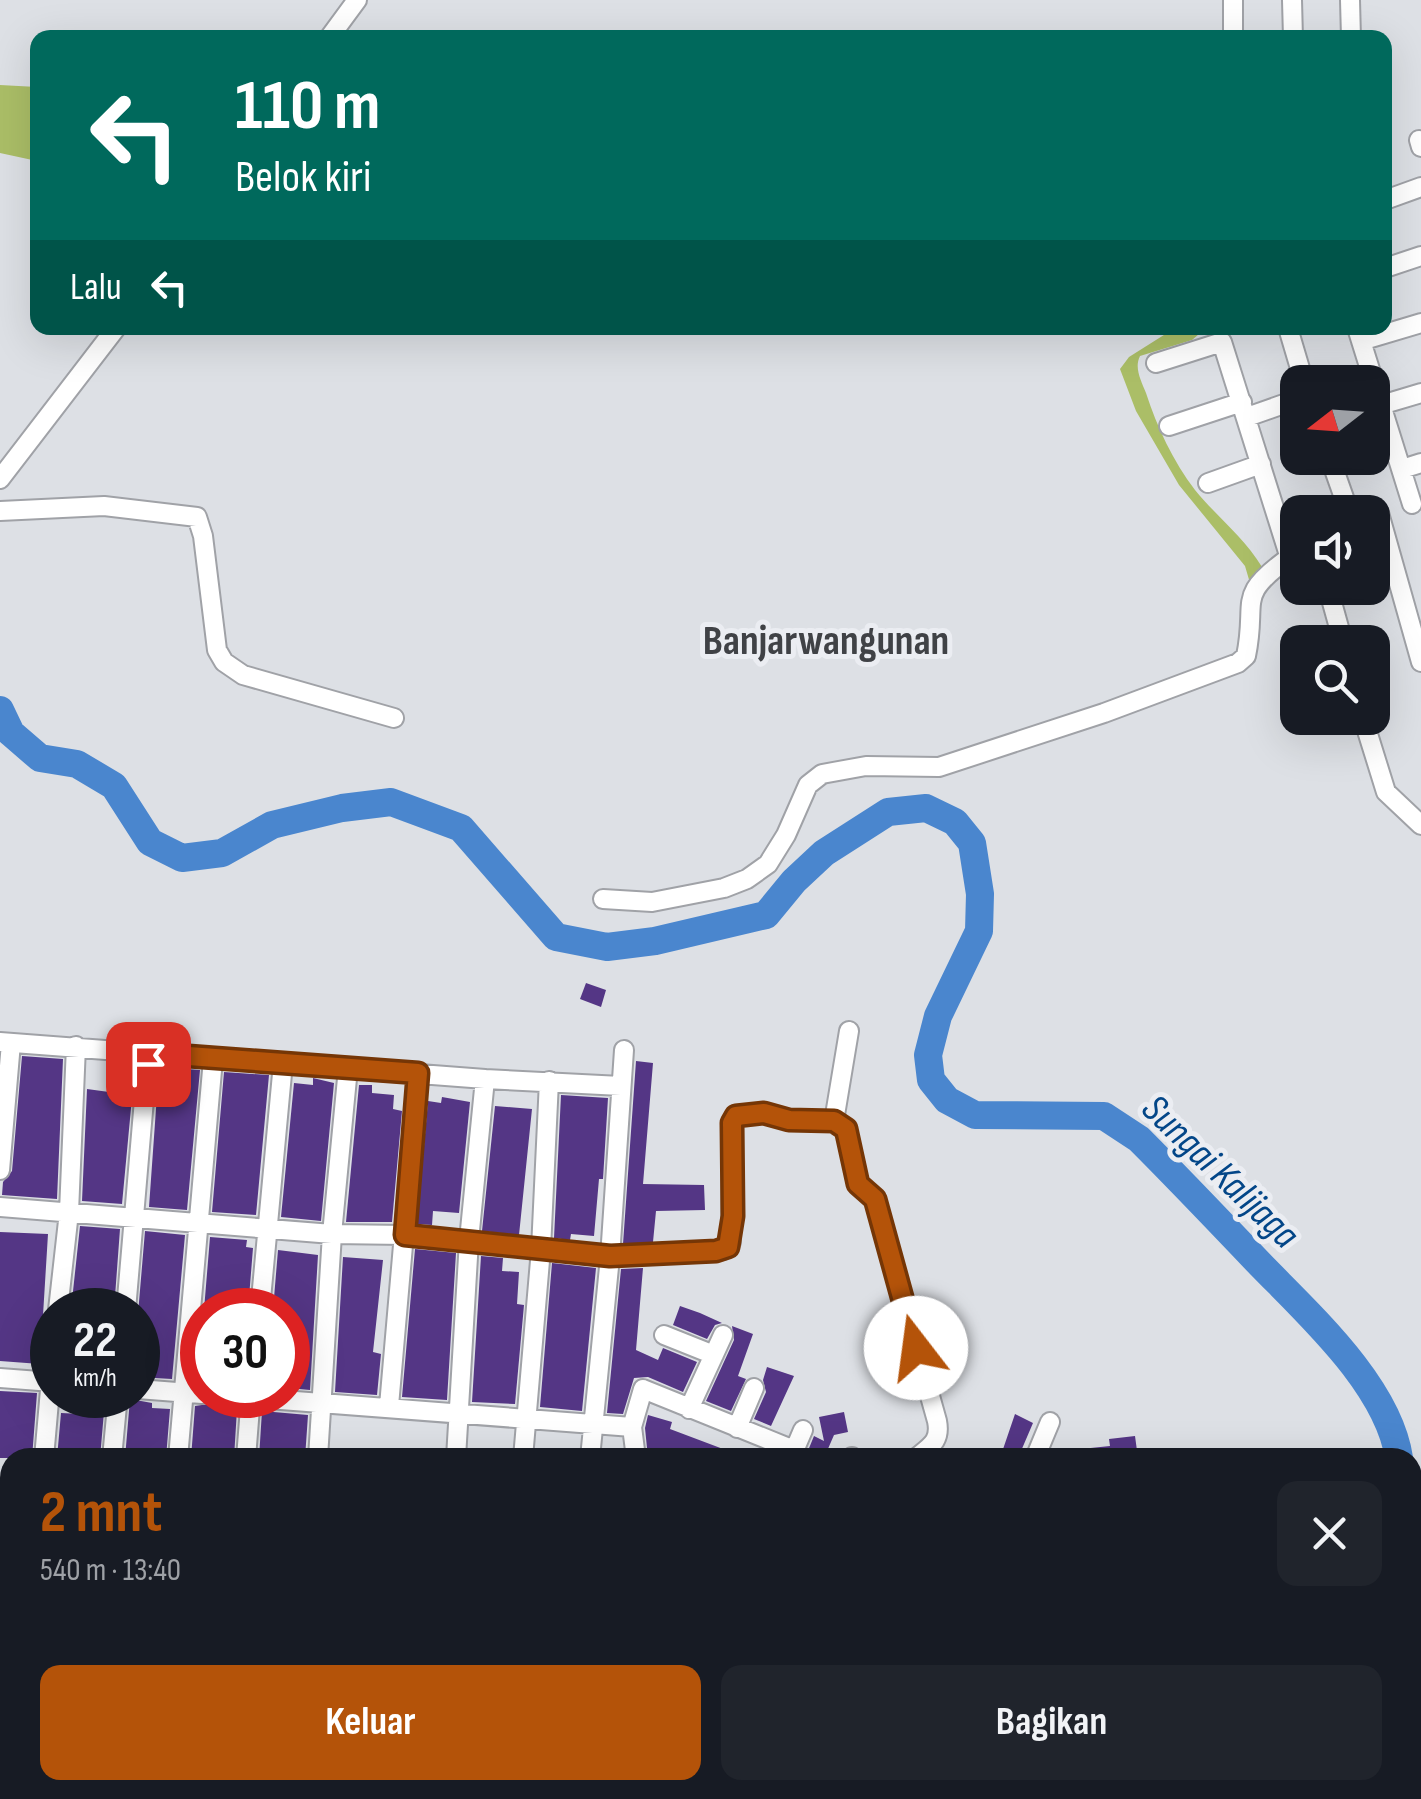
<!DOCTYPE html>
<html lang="id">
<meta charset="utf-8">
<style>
:root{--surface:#171b24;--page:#20242c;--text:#f1f3f6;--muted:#9ea1a6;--accent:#b45309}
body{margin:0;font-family:"Sofia Sans Condensed",sans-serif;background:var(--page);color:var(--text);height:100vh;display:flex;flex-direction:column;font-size:38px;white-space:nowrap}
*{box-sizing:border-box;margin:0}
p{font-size:32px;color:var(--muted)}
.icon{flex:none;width:55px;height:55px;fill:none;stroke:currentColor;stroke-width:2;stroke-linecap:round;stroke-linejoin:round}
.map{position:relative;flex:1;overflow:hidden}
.side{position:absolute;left:0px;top:1448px;width:1422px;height:352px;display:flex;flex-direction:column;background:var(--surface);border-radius:30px 30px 0 0;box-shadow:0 10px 40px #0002}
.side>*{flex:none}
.top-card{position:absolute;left:30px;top:30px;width:1362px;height:305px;border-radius:20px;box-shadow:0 10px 40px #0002;background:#00695c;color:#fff;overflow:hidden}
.needle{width:65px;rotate:253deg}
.controls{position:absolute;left:1280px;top:365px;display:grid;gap:20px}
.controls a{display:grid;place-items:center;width:110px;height:110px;border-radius:20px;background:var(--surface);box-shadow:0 10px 40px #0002;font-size:50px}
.speed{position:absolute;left:30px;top:1288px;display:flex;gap:20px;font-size:50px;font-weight:700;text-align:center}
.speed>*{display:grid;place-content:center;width:130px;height:130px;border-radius:50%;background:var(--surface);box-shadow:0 10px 40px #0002;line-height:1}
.speed small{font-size:25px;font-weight:400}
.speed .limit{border:15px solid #d22;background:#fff;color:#111}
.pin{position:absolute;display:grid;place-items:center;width:85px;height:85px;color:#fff;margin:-42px;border-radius:20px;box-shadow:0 5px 15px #0006}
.me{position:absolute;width:110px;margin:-55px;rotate:345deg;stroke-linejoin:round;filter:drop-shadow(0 0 8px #0008)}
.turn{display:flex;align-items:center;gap:35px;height:210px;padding:0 40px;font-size:45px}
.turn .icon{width:130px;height:130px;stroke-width:2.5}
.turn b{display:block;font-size:70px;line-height:85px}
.then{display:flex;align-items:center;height:95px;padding:0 40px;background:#0003;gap:20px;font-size:38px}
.round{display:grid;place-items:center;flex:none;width:105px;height:105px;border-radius:20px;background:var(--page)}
.headline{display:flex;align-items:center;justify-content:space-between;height:170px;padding:0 40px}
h1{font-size:60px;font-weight:700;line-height:75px;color:var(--accent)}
.primary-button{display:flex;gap:20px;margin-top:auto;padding:20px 40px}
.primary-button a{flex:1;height:115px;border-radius:20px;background:var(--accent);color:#fff;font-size:40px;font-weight:700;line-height:115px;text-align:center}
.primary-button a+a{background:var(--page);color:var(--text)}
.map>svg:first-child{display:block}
.green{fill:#abbe67}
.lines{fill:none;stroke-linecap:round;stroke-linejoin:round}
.river{stroke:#4a86ce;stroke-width:28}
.building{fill:#543685}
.minor-casing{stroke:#a0a2a7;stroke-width:22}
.minor{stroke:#fff;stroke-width:18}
.route-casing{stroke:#753606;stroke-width:25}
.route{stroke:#b45309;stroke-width:18}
.labels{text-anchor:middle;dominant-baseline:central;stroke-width:10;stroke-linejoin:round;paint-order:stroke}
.water-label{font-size:40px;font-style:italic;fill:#034688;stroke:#ebedf2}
.quarter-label{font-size:42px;font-weight:bold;fill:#404246;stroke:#ebedf2}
</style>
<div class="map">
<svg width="1421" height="1799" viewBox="0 0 1421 1799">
<rect width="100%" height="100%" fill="#dde0e5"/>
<path class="green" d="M 0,85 L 37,87 L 37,161 L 0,153 Z
M 1175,328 L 1206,328 L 1192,340 L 1140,356 C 1134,368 1141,380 1146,393 C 1157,427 1173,461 1195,490 C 1217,517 1244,537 1262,567 L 1260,575 L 1250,583 L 1245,566 L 1179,485 L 1136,411 L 1120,369 L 1129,357 Z"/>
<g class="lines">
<path class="river" d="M 0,710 L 11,733 L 40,758 L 77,764 L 114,786 L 150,842 L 182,858 L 222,853 L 272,825 L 342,808 L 391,802 L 461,828 L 556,937 L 607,947 L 655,941 L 766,915 L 794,881 L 824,853 L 888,812 L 926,808 L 955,822 L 972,843 L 980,894 L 979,931 L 938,1016 L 928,1055 L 931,1080 L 947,1100 L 975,1115 L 1104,1116 L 1139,1139 C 1179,1179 1218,1220 1257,1261 C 1306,1312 1388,1384 1399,1458
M 1412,1589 L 1421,1609"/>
</g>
<path class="building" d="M 586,983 L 606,990 L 601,1007 L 580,999 Z
M 22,1056 L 63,1059 L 57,1199 L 2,1195 L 3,1182 L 12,1171 Z
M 636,1061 L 653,1063 L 643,1184 L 704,1185 L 705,1210 L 656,1211 L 653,1242 L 623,1244 Z
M 110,1065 L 130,1066 L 129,1086 L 133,1087 L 122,1204 L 82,1201 L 87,1089 L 109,1092 Z
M 159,1067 L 200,1070 L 187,1210 L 149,1207 Z
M 224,1072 L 269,1075 L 256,1215 L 212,1212 Z
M 313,1078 L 334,1083 L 321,1221 L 281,1217 L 294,1083 L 313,1085 Z
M 359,1085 L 372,1085 L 372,1093 L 394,1095 L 393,1109 L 402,1111 L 392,1222 L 346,1222 Z
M 561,1095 L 608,1098 L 603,1179 L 599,1179 L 594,1236 L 571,1234 L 570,1240 L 554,1238 Z
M 442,1097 L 470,1102 L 459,1213 L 433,1211 L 432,1225 L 417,1224 L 428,1101 L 441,1103 Z
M 495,1106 L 532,1109 L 519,1235 L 482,1231 Z
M 80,1226 L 120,1229 L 114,1310 L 71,1310 Z
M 145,1231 L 185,1235 L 172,1379 L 138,1377 L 138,1314 Z
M 0,1232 L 48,1234 L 40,1364 L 0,1361 Z
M 210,1237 L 247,1240 L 246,1247 L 253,1248 L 248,1310 L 204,1310 Z
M 415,1249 L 456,1253 L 447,1400 L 402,1397 Z
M 278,1250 L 318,1255 L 310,1390 L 288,1388 L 291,1310 L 273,1310 Z
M 481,1256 L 503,1258 L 502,1271 L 519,1272 L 517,1304 L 524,1305 L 515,1404 L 472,1402 Z
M 343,1257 L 383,1260 L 373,1352 L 381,1354 L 377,1395 L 335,1392 Z
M 552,1263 L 596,1268 L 582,1411 L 540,1407 Z
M 643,1268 L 636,1350 L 658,1360 L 663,1348 L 697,1362 L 683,1392 L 648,1377 L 634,1378 L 623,1414 L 607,1413 L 621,1269 Z
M 680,1306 L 700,1313 L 722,1323 L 715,1325 L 707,1339 L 673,1325 Z
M 732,1326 L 753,1334 L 738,1376 L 746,1379 L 731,1411 L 706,1401 L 734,1340 Z
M 767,1367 L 794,1376 L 771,1426 L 754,1419 L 766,1392 L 763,1380 Z
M 0,1391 L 37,1393 L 32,1458 L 0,1458 Z
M 82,1399 L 105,1400 L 100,1458 L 57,1458 L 61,1413 L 81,1414 Z
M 130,1399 L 152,1403 L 152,1408 L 170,1409 L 166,1458 L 125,1458 Z
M 209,1404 L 237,1409 L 234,1458 L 191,1458 L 195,1406 Z
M 262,1411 L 308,1415 L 305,1458 L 259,1458 Z
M 844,1412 L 848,1432 L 834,1435 L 824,1458 L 805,1458 L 814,1436 L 824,1441 L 819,1417 Z
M 1015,1414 L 1033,1423 L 1018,1458 L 1000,1458 Z
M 648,1415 L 672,1422 L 670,1429 L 747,1458 L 648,1458 L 645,1428 Z
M 1135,1436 L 1138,1458 L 1082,1458 L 1081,1449 L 1110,1446 L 1109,1439 Z"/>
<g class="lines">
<g class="minor-casing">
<path id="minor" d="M 1233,0 L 1233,38
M 1292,0 L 1293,38
M 1350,0 L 1351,38
M 329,38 L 357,0
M 1419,140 L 1421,147
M 1385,200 L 1421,187
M 1385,268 L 1421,256
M 1288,328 L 1304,382
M 1357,328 L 1412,504
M 1361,341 L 1421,323
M 1156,363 L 1222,342 L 1288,552 L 1290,557 L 1297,553
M 1349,382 L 1372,375
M 1381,405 L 1421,393
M 1247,417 L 1298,399
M 1169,426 L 1242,402
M 1330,458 L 1349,512
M 1402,469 L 1421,463
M 0,479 L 116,328
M 1208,483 L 1261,464
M 0,511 L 104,506 L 197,517 L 203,536 L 217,650 L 224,662 L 243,675 L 394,718
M 1379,513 L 1421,662
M 1328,588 L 1343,642
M 1363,718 L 1386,792 L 1421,825
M 603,899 L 652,902 L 724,888 L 747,879 L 768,864 L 786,835 L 808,785 L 822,774 L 866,766 L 939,767 L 1104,713 L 1238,663 L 1246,656 C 1258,599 1234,597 1290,557
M 0,1042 L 485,1079 L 621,1086
M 834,1121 L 849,1031
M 0,1170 L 11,1043
M 0,1207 L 332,1234 L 405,1235 L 610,1257 L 716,1251 L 723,1250 L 731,1242 L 732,1123 L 737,1115 L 764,1113 L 789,1120 L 834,1121 L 846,1129 L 858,1183 L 875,1199 L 937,1421 C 941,1441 931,1446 916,1458
M 58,1310 L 69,1212 L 76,1046
M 126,1310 L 148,1053
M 260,1310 L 283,1063
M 664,1335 L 714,1355
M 0,1378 L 52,1382
M 138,1389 L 202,1394
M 217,1395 L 632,1427
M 389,1406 L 418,1073
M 689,1409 L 723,1335
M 737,1428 L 754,1388
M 44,1458 L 52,1367
M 112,1458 L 118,1395
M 178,1458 L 213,1059
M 246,1458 L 251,1395
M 318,1458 L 332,1234 L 348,1068
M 456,1458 L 469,1240 L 485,1079
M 523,1458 L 541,1249 L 549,1081
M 590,1458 L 610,1257 L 624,1050
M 636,1458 L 632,1427 L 643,1389 L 794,1450
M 791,1458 L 803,1430
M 852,1458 L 852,1457
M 1035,1458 L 1050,1422
M 0,1548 L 10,1549
M 0,1727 L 10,1726
M 0,1746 L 4,1756 L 6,1799
M 68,1790 L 69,1799
M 142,1790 L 143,1799
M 157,1790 L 157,1799
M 696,1790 L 719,1799
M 859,1790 L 882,1799
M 1154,1790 L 1177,1799
M 1303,1790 L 1323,1799
M 292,1799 L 293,1790
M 359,1799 L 360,1790
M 426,1799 L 427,1790
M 492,1799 L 492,1790
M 542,1799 L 545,1790
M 582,1799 L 584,1790
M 767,1799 L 771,1790
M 951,1799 L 955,1790
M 1068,1799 L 1072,1790
M 1131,1799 L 1135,1790
M 1380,1799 L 1383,1790"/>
</g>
<use href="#minor" class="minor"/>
</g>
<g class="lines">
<g class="route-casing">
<path id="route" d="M 148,1064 L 148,1053 L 418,1073 L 405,1235 L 610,1256 L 716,1251 L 728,1247 L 733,1216 L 732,1123 L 736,1116 L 764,1113 L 789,1120 L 834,1121 L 846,1129 L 858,1184 L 875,1199 L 916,1348"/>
</g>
<use href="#route" class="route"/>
</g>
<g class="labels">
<g class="water-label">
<text transform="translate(1220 1172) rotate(44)">Sungai Kalijaga</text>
</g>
<g class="quarter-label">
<text x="826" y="641">Banjarwangunan</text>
</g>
</g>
</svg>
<div class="controls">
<a><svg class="needle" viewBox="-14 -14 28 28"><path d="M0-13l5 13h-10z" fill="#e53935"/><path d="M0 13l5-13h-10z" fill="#9ea1a6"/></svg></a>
<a><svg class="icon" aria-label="sound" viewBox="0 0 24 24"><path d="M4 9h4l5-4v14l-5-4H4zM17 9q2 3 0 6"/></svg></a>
<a><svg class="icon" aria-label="search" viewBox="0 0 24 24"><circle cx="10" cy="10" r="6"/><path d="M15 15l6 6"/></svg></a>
</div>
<div class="speed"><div>22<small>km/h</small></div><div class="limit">30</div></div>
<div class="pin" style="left:148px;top:1064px;background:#d93025"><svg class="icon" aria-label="arrive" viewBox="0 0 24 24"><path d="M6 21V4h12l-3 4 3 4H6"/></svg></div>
<svg class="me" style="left:916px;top:1348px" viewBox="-20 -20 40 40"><circle r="19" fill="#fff"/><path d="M0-13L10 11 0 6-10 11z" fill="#b45309"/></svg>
<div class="top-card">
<div class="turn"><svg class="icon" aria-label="left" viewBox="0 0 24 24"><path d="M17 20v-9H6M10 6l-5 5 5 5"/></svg><div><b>110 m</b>Belok kiri</div></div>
<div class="then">Lalu<svg class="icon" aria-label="left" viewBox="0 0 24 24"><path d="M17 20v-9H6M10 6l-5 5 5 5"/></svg></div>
</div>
<section class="side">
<div class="headline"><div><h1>2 mnt</h1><p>540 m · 13:40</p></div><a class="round"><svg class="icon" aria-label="close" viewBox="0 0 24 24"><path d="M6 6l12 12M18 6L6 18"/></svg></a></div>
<div class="primary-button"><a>Keluar</a><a>Bagikan</a></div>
</section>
</div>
